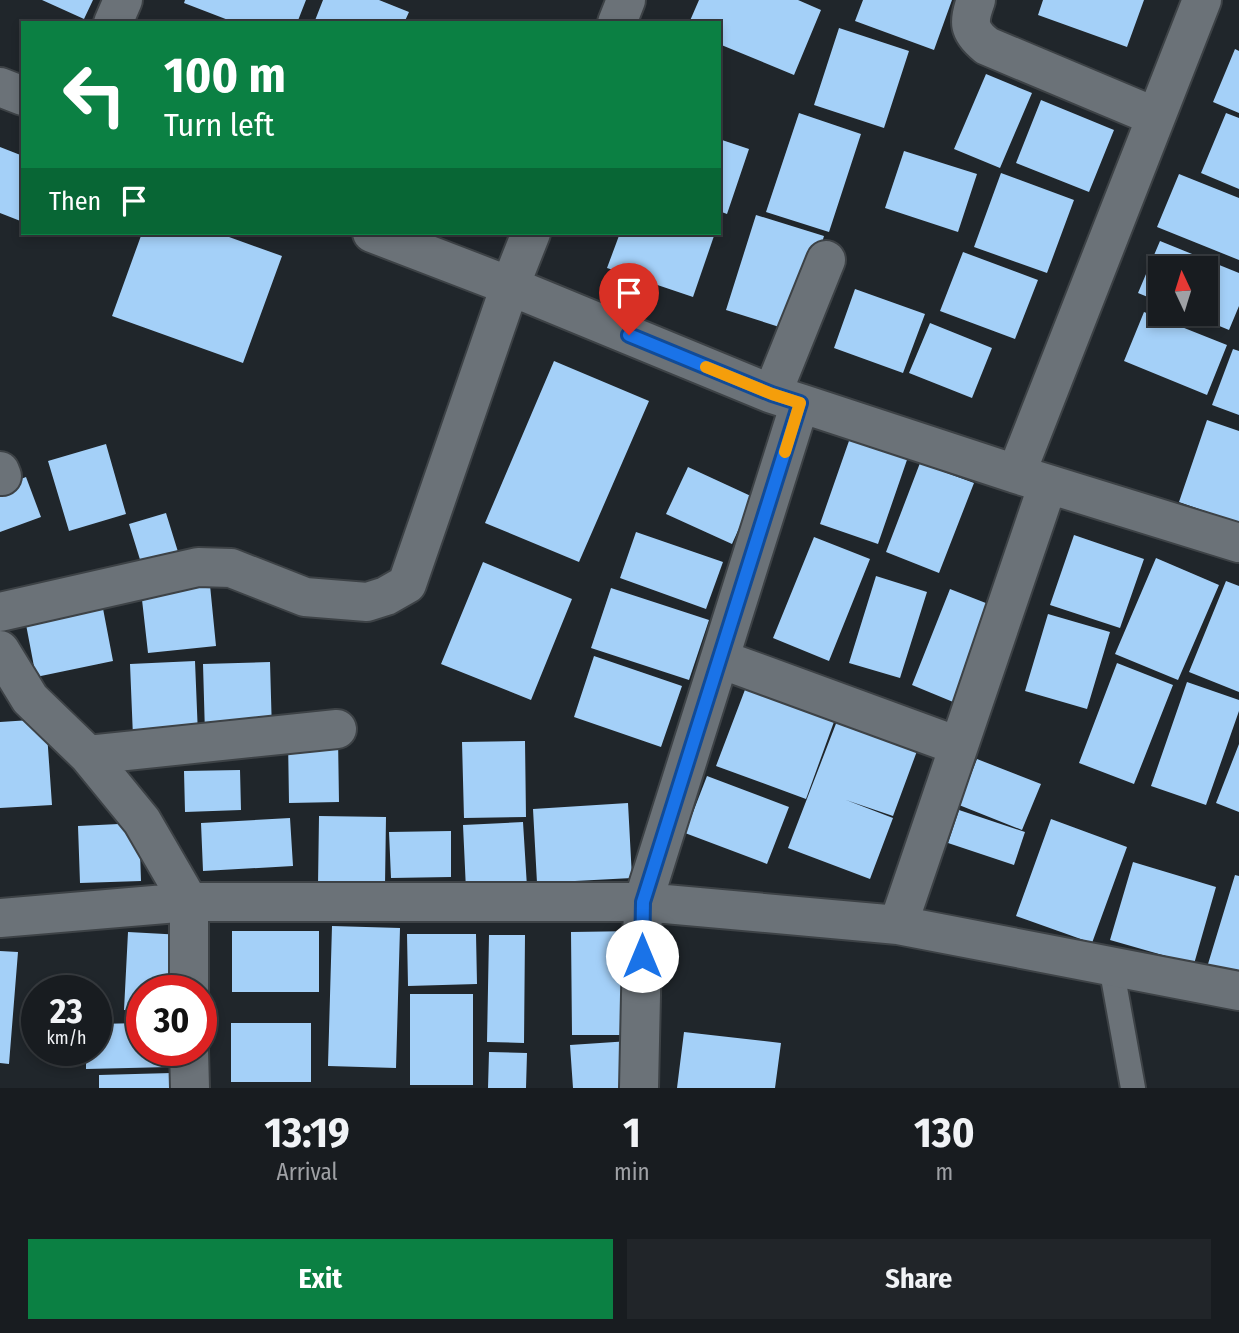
<!DOCTYPE html>
<style>
:root{--surface:#181c20;--page:#212529;--text:#f1f3f6;--muted:#9fa1a5;--line:#363a3e;--accent:#0b8043}
body{margin:0;font-family:"Fira Sans Condensed",sans-serif;background:var(--page);color:var(--text);height:100vh;display:flex;flex-direction:column;font-size:26px;white-space:nowrap}
*{box-sizing:border-box;margin:0}
p{font-size:23px;color:var(--muted)}
.icon{flex:none;width:38px;height:38px;fill:none;stroke:currentColor;stroke-width:2;stroke-linecap:round;stroke-linejoin:round}
.map{position:relative;height:1088px;overflow:hidden}
.side{display:flex;flex-direction:column;background:var(--surface);flex:1}
.side>*{flex:none}
.guide{position:absolute;left:21px;top:21px;width:700px;height:214px;border-radius:0px;box-shadow:0 4px 10px #0003,0 0 0 2px var(--line);background:#0b8043;color:#fff;overflow:hidden}
.needle{width:46px;rotate:356deg}
.buttons{position:absolute;left:1148px;top:256px;display:grid;gap:14px}
.buttons a{display:grid;place-items:center;width:70px;height:70px;border-radius:0px;background:var(--surface);box-shadow:0 4px 10px #0003,0 0 0 2px var(--line);font-size:35px}
.speed{position:absolute;left:21px;top:975px;display:flex;gap:14px;font-size:35px;font-weight:700;text-align:center}
.speed>*{display:grid;place-content:center;width:91px;height:91px;border-radius:50%;background:var(--surface);box-shadow:0 4px 10px #0003,0 0 0 2px var(--line);line-height:1}
.speed small{font-size:18px;font-weight:400}
.speed .limit{border:10px solid #d22;background:#fff;color:#111}
.pin{position:absolute;display:grid;place-items:center;width:60px;height:60px;color:#fff;margin:-72px -30px;border-radius:50% 50% 50% 0;rotate:-45deg;box-shadow:0 0 7px #0007}
.pin .icon{rotate:45deg}
.me{position:absolute;width:77px;margin:-38px;rotate:0deg;stroke-linejoin:round;filter:drop-shadow(0 0 5px #0008)}
.turn{display:flex;align-items:center;gap:24px;height:147px;padding:0 28px;font-size:32px}
.turn .icon{width:91px;height:91px;stroke-width:2.5}
.turn b{display:block;font-size:49px;line-height:60px}
.then{display:flex;align-items:center;height:66px;padding:0 28px;background:#0003;gap:14px;font-size:26px}
.eta{display:flex;justify-content:space-evenly;align-items:center;height:119px;text-align:center}
.eta b{font-size:42px;font-weight:700;line-height:49px}
.button{display:flex;gap:14px;margin-top:auto;padding:14px 28px}
.button a{flex:1;height:80px;border-radius:0px;background:var(--accent);color:#fff;font-size:28px;font-weight:700;line-height:80px;text-align:center}
.button a+a{background:var(--page);color:var(--text)}
.map>svg:first-child{display:block}
.building{fill:#a4d0f8}
.lines{fill:none;stroke-linecap:round;stroke-linejoin:round}
.lane-casing{stroke:#3d4246;stroke-width:28}
.street-casing{stroke:#3d4246;stroke-width:42}
.lane{stroke:#6b7278;stroke-width:24}
.street{stroke:#6b7278;stroke-width:38}
.route-casing{stroke:#114b97;stroke-width:18}
.route{stroke:#1a73e8;stroke-width:12}
.slow{stroke:#f59e0b;stroke-width:12}
</style>
<div class="map">
<svg width="1239" height="1088" viewBox="0 0 1239 1088">
<rect width="100%" height="100%" fill="#20262b"/>
<path class="building" d="M 42,0 L 93,0 L 84,19 Z
M 185,0 L 306,0 L 297,23 L 236,23 L 184,3 Z
M 323,0 L 379,0 L 409,12 L 404,23 L 314,23 Z
M 699,0 L 798,0 L 821,10 L 794,75 L 719,44 L 719,23 L 689,23 Z
M 863,0 L 952,0 L 934,50 L 855,21 Z
M 1043,0 L 1144,0 L 1127,47 L 1038,15 Z
M 839,28 L 909,51 L 884,128 L 814,105 Z
M 1235,49 L 1239,51 L 1239,113 L 1213,102 Z
M 986,74 L 1032,93 L 1000,168 L 954,149 Z
M 1041,100 L 1114,130 L 1089,192 L 1016,163 Z
M 799,113 L 861,134 L 829,232 L 766,212 Z
M 1226,113 L 1239,118 L 1239,189 L 1201,173 Z
M 719,139 L 749,149 L 727,214 L 719,211 Z
M 0,147 L 23,156 L 23,222 L 0,213 Z
M 904,151 L 977,174 L 958,232 L 885,208 Z
M 1001,173 L 1074,200 L 1047,273 L 974,247 Z
M 1179,174 L 1239,198 L 1239,260 L 1157,227 Z
M 756,215 L 824,236 L 795,332 L 726,310 Z
M 142,233 L 218,233 L 282,256 L 243,363 L 112,316 Z
M 620,233 L 715,233 L 693,297 L 607,268 Z
M 1160,241 L 1239,273 L 1239,306 L 1229,330 L 1188,313 L 1206,313 L 1206,268 L 1160,268 L 1160,302 L 1138,293 Z
M 963,252 L 1038,280 L 1015,339 L 940,311 Z
M 855,289 L 925,314 L 903,373 L 834,348 Z
M 1144,312 L 1227,345 L 1207,395 L 1124,361 Z
M 930,323 L 992,348 L 972,398 L 909,373 Z
M 1233,349 L 1239,351 L 1239,415 L 1212,405 Z
M 554,361 L 649,401 L 579,562 L 485,523 Z
M 1207,420 L 1239,431 L 1239,523 L 1179,502 Z
M 850,438 L 908,457 L 878,544 L 820,524 Z
M 106,444 L 126,514 L 69,531 L 48,461 Z
M 920,463 L 974,483 L 939,573 L 886,552 Z
M 688,467 L 753,497 L 732,544 L 666,514 Z
M 26,477 L 41,517 L 0,532 L 0,487 Z
M 166,513 L 179,555 L 142,566 L 129,524 Z
M 636,532 L 723,562 L 706,609 L 620,578 Z
M 1074,535 L 1144,559 L 1120,628 L 1050,605 Z
M 814,537 L 870,559 L 829,661 L 773,638 Z
M 1156,558 L 1219,585 L 1178,680 L 1115,654 Z
M 483,562 L 572,599 L 531,700 L 441,664 Z
M 209,575 L 216,646 L 148,653 L 140,582 Z
M 876,576 L 927,592 L 900,678 L 849,663 Z
M 1226,581 L 1239,586 L 1239,692 L 1189,672 Z
M 611,588 L 709,620 L 689,680 L 591,648 Z
M 950,589 L 996,607 L 958,704 L 912,685 Z
M 101,598 L 113,661 L 36,677 L 24,614 Z
M 1048,614 L 1110,632 L 1087,709 L 1025,691 Z
M 594,656 L 682,686 L 661,747 L 574,717 Z
M 195,661 L 198,735 L 133,737 L 130,664 Z
M 270,662 L 272,732 L 205,734 L 203,664 Z
M 1117,663 L 1173,685 L 1134,784 L 1079,763 Z
M 1187,682 L 1239,700 L 1239,711 L 1206,805 L 1151,786 Z
M 746,687 L 835,719 L 806,799 L 716,766 Z
M 46,719 L 52,805 L 0,808 L 0,722 Z
M 837,721 L 917,751 L 893,816 L 846,800 L 893,818 L 870,879 L 788,848 Z
M 338,737 L 339,802 L 289,803 L 288,738 Z
M 525,741 L 526,817 L 464,818 L 462,742 Z
M 1239,744 L 1239,812 L 1216,803 Z
M 977,759 L 1041,784 L 1022,830 L 959,805 Z
M 240,770 L 241,810 L 185,812 L 184,771 Z
M 707,776 L 789,807 L 767,864 L 685,833 Z
M 628,803 L 632,878 L 537,883 L 533,809 Z
M 959,810 L 1025,832 L 1014,865 L 948,843 Z
M 319,816 L 386,817 L 385,885 L 318,885 Z
M 290,818 L 293,866 L 203,871 L 201,823 Z
M 1051,819 L 1127,847 L 1092,943 L 1016,916 Z
M 523,822 L 527,887 L 466,890 L 463,825 Z
M 139,823 L 141,881 L 80,883 L 78,826 Z
M 451,831 L 451,877 L 391,878 L 389,832 Z
M 1133,862 L 1216,887 L 1194,964 L 1110,940 Z
M 1235,875 L 1239,876 L 1239,973 L 1208,964 Z
M 332,926 L 400,928 L 396,1068 L 328,1066 Z
M 232,931 L 319,931 L 319,992 L 232,992 Z
M 638,931 L 640,1035 L 572,1035 L 571,932 Z
M 128,932 L 183,935 L 180,990 L 142,990 L 142,1011 L 124,1010 Z
M 407,934 L 476,934 L 477,984 L 408,986 Z
M 489,935 L 525,935 L 524,1043 L 487,1042 Z
M 0,951 L 18,952 L 9,1064 L 0,1063 Z
M 410,994 L 473,994 L 473,1085 L 410,1085 Z
M 142,1023 L 142,1050 L 171,1050 L 171,1067 L 86,1069 L 86,1050 L 96,1050 L 96,1024 Z
M 231,1023 L 311,1023 L 311,1082 L 231,1082 Z
M 684,1032 L 781,1043 L 775,1088 L 677,1088 Z
M 630,1041 L 632,1088 L 573,1088 L 570,1045 Z
M 489,1052 L 527,1053 L 526,1088 L 488,1088 Z
M 171,1073 L 171,1088 L 99,1088 L 99,1075 Z"/>
<g class="lines">
<g class="lane-casing">
<path id="lane" d="M 1111,966 L 1133,1088"/>
</g>
<g class="street-casing">
<path id="street" d="M 976,0 C 968,22 968,31 987,46 L 1156,117
M 113,23 L 123,0
M 617,23 L 626,0
M 0,87 L 23,96
M 772,394 L 826,260
M 800,403 L 1016,474 L 1239,543
M 0,471 L 2,476
M 1016,474 L 1202,0
M 0,612 L 198,567 L 231,568 L 305,597 L 367,602 L 386,596 L 407,584 L 510,286 L 531,233
M 0,650 L 30,699 L 88,755 L 142,821 L 189,902 L 0,918
M 720,659 L 958,746
M 88,755 L 337,729
M 898,925 L 1239,991
M 189,990 L 189,902 L 643,902 L 800,403 L 772,394 L 510,286 L 372,233
M 189,1050 L 190,1088
M 639,1088 L 643,902 L 898,925 L 1048,484"/>
</g>
<use href="#lane" class="lane"/>
<use href="#street" class="street"/>
</g>
<g class="lines">
<g class="route-casing">
<path id="route" d="M 629,335 L 772,394 L 800,403 L 643,902 L 642,956"/>
</g>
<use href="#route" class="route"/>
<path class="slow" d="M 706,367 L 772,394 L 800,403 L 785,452"/>
</g>
</svg>
<div class="buttons">
<a><svg class="needle" viewBox="-14 -14 28 28"><path d="M0-13l5 13h-10z" fill="#e53935"/><path d="M0 13l5-13h-10z" fill="#9fa1a5"/></svg></a>
</div>
<div class="speed"><div>23<small>km/h</small></div><div class="limit">30</div></div>
<div class="pin" style="left:629px;top:335px;background:#d93025"><svg class="icon" aria-label="arrive" viewBox="0 0 24 24"><path d="M6 21V4h12l-3 4 3 4H6"/></svg></div>
<svg class="me" style="left:642px;top:956px" viewBox="-20 -20 40 40"><circle r="19" fill="#fff"/><path d="M0-13L10 11 0 6-10 11z" fill="#1a73e8"/></svg>
<div class="guide">
<div class="turn"><svg class="icon" aria-label="left" viewBox="0 0 24 24"><path d="M17 20v-9H6M10 6l-5 5 5 5"/></svg><div><b>100 m</b>Turn left</div></div>
<div class="then">Then<svg class="icon" aria-label="arrive" viewBox="0 0 24 24"><path d="M6 21V4h12l-3 4 3 4H6"/></svg></div>
</div>
</div>
<section class="side">
<div class="eta">
<div><b>13:19</b><p>Arrival</p></div>
<div><b>1</b><p>min</p></div>
<div><b>130</b><p>m</p></div>
</div>
<div class="button"><a>Exit</a><a>Share</a></div>
</section>
